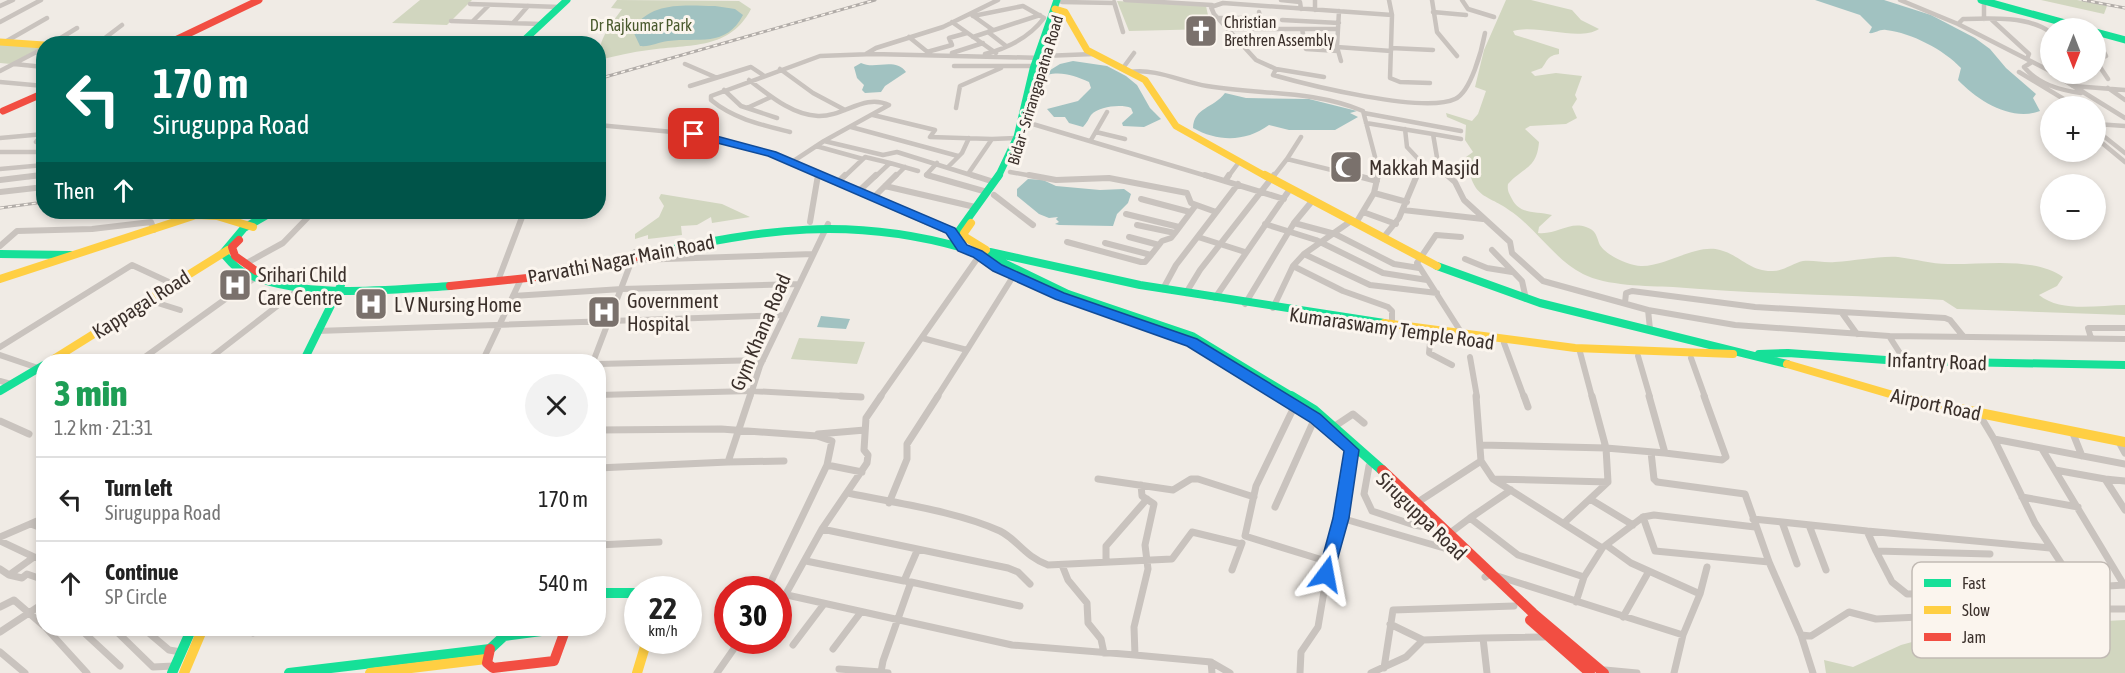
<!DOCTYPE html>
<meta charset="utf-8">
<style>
:root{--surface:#fff;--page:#f2f2f2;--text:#222;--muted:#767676;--line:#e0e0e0}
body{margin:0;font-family:"Asap Condensed",sans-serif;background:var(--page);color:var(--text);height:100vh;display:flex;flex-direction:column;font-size:22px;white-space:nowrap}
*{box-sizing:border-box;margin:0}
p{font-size:20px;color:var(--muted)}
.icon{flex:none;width:33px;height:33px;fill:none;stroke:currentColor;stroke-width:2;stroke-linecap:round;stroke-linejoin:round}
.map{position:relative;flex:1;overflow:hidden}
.sheet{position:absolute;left:36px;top:354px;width:570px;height:282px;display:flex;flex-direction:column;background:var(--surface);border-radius:24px;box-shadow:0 3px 9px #0003}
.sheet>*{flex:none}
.hud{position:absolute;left:36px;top:36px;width:570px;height:183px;border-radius:24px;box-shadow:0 3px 9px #0003;background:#00695c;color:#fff;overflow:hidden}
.needle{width:39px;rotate:180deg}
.fabs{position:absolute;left:2040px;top:18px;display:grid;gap:12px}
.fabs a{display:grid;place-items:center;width:66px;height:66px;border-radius:50%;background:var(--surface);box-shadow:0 3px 9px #0003;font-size:30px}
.speed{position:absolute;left:624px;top:576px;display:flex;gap:12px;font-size:30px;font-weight:700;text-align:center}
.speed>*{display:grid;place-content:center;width:78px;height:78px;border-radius:50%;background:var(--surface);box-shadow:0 3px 9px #0003;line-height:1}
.speed small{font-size:15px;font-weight:400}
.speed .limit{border:9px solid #d22;background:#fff;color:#111}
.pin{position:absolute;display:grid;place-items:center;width:51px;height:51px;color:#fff;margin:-26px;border-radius:12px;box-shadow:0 3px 9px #0006}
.me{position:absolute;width:66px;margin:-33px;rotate:13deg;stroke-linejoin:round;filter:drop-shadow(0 0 4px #0008)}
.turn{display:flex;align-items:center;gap:21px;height:126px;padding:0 18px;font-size:27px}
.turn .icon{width:78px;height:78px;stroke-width:2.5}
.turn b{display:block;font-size:42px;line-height:51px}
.then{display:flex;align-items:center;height:57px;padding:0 18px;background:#0003;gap:12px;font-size:22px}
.round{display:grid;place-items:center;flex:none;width:63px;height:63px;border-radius:32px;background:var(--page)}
.overview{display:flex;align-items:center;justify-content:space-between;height:102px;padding:0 18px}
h1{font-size:36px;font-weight:800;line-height:45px;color:#1e9e55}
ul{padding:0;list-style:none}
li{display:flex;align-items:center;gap:18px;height:84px;padding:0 18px;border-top:2px solid var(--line)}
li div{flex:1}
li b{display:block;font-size:22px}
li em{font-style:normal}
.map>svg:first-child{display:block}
.green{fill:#d1d6bf}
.water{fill:#a1c2c1}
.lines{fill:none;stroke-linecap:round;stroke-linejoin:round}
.street-far2{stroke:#c9c3be;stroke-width:4.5}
.street-far1{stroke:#c9c3be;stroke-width:6}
.street{stroke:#c9c3be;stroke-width:7}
.fast-far2{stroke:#16e098;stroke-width:7}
.fast-far1{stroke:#16e098;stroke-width:8}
.fast{stroke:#16e098;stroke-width:10}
.slow-far2{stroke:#ffcf43;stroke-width:7}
.slow-far1{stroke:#ffcf43;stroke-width:8}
.slow{stroke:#ffcf43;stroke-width:10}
.jam-far2{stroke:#f24e42;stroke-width:7}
.jam-far1{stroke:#f24e42;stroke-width:8}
.jam{stroke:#f24e42;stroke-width:10}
.rail-casing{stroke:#b1aca8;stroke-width:3}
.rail{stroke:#fbf5ee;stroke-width:1.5;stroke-dasharray:4;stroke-linecap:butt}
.route{fill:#1a73e8;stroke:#114b97;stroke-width:1.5}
.labels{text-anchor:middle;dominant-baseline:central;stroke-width:6;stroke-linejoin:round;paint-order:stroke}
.far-poi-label{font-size:16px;fill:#3b302b;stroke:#fbf5ee;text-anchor:start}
.far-park-label{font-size:16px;fill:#4a5a2e;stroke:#fbf5ee}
.far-street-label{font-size:16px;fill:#3b302b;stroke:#fbf5ee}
.poi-label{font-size:20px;fill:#3b302b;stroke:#fbf5ee;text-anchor:start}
.street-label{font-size:20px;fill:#3b302b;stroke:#fbf5ee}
.key{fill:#fbf5ee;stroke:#c1bab4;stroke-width:1.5}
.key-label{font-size:16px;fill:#3b302b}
</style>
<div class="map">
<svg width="2125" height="673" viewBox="0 0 2125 673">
<rect width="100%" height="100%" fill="#f0ebe5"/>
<path class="green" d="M 420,0 L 472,0 L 447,25 L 392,23 Z
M 617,0 L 739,1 L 751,9 C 730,50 690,44 649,50 C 632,52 616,56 599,60 C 598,39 610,26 622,9 L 611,8 Z
M 1506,0 L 1531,0 L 1572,10 L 1581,20 L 1599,29 C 1578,42 1539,24 1513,31 L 1515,35 L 1559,49 L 1559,54 C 1547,56 1548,60 1542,68 L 1531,72 L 1535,76 L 1556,73 L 1582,76 L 1575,95 L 1577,99 L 1572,107 L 1577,118 L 1566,124 L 1530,126 L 1525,129 L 1539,142 C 1537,169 1523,167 1508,184 C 1507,191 1509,193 1512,199 C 1520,215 1536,211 1552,215 L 1539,227 L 1538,233 C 1557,235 1569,221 1586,227 C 1595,230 1596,234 1599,243 C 1603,254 1629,266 1641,266 C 1665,267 1697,243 1720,250 C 1740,255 1750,272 1773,271 C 1784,271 1793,263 1803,261 C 1814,260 1824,263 1835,262 C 1856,261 1877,256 1898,257 C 1915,259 1931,264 1948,264 C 1982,265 2033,256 2063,277 L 2057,286 L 2039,295 C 2061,313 2098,305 2125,305 L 2125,315 L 1957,309 L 1943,300 L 1927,299 C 1842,295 1757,294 1673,287 C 1647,286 1606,286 1583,274 C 1556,260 1540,234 1516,215 C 1486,191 1474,204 1466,157 L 1473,152 L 1465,140 L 1466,125 L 1447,117 L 1446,113 L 1472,121 L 1478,114 L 1486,91 L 1475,87 L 1484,50 Z
M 2041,0 L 2077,0 L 2107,6 L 2104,14 Z
M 1117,1 L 1206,6 L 1211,29 L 1129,31 Z
M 0,43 L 43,46 L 11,64 L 0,63 Z
M 661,194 L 722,204 L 750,217 L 712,223 L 711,217 L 697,225 L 681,226 L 682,235 L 648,239 L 648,235 L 635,239 L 635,234 L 659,217 L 664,206 L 659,198 Z
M 799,338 L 865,342 L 857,364 L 791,359 Z
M 2125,620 L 2125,673 L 1826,673 L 1824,660 L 1853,667 L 1901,645 L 1912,642 L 1968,646 L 2045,638 L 2073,627 L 2106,621 Z"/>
<path class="water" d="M 1815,0 L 1884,0 L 1931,15 L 1975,38 L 1990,49 L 2006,68 L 2036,94 L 2033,98 L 2040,111 C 2012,122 1978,101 1958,80 L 1961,68 C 1944,50 1912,33 1886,30 C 1879,29 1875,34 1869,33 L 1872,27 L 1860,15 Z
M 715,6 L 735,9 L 743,15 C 726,48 698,37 668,41 C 658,42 651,47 640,46 L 632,29 C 652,2 680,5 715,6 Z
M 1073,61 L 1107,66 L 1126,76 L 1137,85 L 1150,108 L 1161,119 L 1144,127 L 1123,126 L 1122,123 L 1133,113 L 1131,108 C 1122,104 1099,106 1091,115 C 1089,118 1087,123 1083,127 L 1069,123 L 1065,117 L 1054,117 L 1047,109 L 1078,101 L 1091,88 L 1089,82 C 1075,76 1062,71 1047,75 L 1047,72 L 1060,64 Z
M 861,63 C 875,70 895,57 906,72 L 885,86 L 881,92 L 865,93 L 862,90 L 864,85 L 857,78 L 854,67 Z
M 1225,93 L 1246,98 L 1309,99 L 1357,111 L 1350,113 L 1358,117 L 1335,130 L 1289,130 L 1269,125 C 1246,142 1218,142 1193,128 C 1194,107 1213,109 1225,93 Z
M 1028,179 L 1043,180 L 1056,186 L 1100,190 L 1124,189 L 1131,194 L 1128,203 L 1117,214 L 1113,226 L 1059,225 L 1055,224 L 1059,222 L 1056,219 L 1058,217 L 1049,218 L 1039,214 L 1017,196 L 1017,189 Z
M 821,316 L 850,319 L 846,329 L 817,327 Z"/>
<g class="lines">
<path class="street-far2" d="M 1125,0 L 1212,5
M 1281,0 L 1300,2 L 1301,9
M 1315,0 L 1315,10
M 1389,0 L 1392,15 L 1390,78 L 1400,82 L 1430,83
M 1432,0 L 1437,32 L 1457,56
M 1462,0 L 1468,9 L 1494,17
M 1900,0 L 1958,24 L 2050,71
M 1984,1 L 1984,19
M 1062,2 L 1114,3
M 1114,2 L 1123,32
M 470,4 L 560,7
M 0,6 L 13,0
M 1339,11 L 1337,47 L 1341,61
M 1259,12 L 1263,29
M 1433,12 L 1466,15
M 972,15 L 993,30
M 1392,15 L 1223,3 L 1211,7 L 1214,14 L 1256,60 L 1276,69 L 1273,75 C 1308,85 1424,114 1455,99 C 1471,92 1482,49 1485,33
M 973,16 L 1023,6 L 1044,18 C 1029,38 1008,48 985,54
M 1218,18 L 1249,18
M 1282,20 L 1339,23
M 1992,20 L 2029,54 L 2027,59
M 451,21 L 542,24
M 473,21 L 489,5
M 0,22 L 41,0
M 514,22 L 528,6
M 952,22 L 996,53
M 1958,24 L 1963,19 C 1990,18 2028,16 2050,32
M 1229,29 L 1338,29
M 1302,29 L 1306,49 L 1338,51
M 988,32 L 1006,46
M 909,37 L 930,54
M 973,37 L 1040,15
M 2096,37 L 2106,56 L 2096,58
M 5,42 L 47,18
M 51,44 L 77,28
M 97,44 L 122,25
M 1337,47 L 1391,51
M 1391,48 L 1433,50
M 927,52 L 952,45 L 949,38 L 967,33
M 952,53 L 983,43
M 866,54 L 876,48 L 943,27 L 998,0
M 1043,56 L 1094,54
M 2096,61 L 2108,79
M 2032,62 L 2024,67 C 2038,84 2059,90 2081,93
M 14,64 L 44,67
M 685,64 L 715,77
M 954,66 L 1034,66
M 1123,68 L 1134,53
M 780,69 L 813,93 L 845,110
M 1276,69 L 1324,77
M 0,71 L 44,48
M 1130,72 C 1156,68 1182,82 1207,86 C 1261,95 1312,90 1363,111 L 1379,172 L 1378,177
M 2019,72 L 2067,101
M 2054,74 L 2125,118
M 749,80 C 769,95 792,115 818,116 C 844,117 864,93 889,105 L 824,141
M 0,82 L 44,86
M 690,86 L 751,67 L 763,75
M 2073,86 L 2125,90
M 2108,88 L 2125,100
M 724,90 L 741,106 L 777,118
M 747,108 L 771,97
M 956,108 L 960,86 L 1001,68
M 1364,113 L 1461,131
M 873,115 L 935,130 L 930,137 L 992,139
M 1026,122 L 1210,177
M 1366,123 L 1433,134 L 1439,169 L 1449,177
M 2096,124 L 2125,126
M 598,125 L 694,134 L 772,154 L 824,177
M 851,127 L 958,156
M 1405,129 L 1407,147 L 1422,163 L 1416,177
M 2096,130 L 2125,153
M 790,132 C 762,125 734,119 711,100 L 711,96 L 820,56 L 873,54 L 1043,58
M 1096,132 L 1125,139
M 43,134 L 36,142 L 44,143
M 1433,134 L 1461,139
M 0,138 L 44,134
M 2096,138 L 2125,162
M 1091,140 L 1107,112
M 816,146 L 863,159
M 0,152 L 44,152
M 865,157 L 890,163 L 875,177
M 1287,159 L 1301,137
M 792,162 L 824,141 L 883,155 L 897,152 L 977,177
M 890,163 L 918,171
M 948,167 L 962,153 L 969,138
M 0,169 L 44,165
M 1010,172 L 1038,177
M 968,174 L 992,139 L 1016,138
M 28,177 L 44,175
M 818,177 L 818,174
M 844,177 L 864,158
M 895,177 L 905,167
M 933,177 L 926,175 L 937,163
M 1228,177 L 1239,162
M 1273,177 L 1287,159 L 1360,177"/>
<path class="street-far1" d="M 820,175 L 956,235
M 927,175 L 987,192
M 972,175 L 994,182
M 1029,175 L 1056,180 L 1109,178 L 1187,193 L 1191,203 L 1216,212
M 1205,175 L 1284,199
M 1354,175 L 1377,181
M 1447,175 L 1455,182 L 1464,200 L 1510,242 L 1512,253 L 1543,281 L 1648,310
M 0,180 L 41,175
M 1225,181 L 1229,175
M 838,182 L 845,175
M 885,186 L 975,207
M 859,191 L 876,175
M 0,192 L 44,187
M 1374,193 L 1407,202
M 994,195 L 1033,225
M 874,197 L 896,175
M 1141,199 L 1190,212
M 1313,200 L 1294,223 L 1335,234 L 1394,264 L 1419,268
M 1403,210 L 1483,219
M 1363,212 L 1396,224
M 1126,214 L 1179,227
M 1351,221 L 1304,254 L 1370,285 L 1437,293
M 810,222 L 818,175
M 1356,223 L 1374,193 L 1378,175
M 1265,224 L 1316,240 L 1383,273 L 1427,280
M 1137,225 L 1175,233 L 1196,205
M 1129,237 L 1159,245
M 1198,237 L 1245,252
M 1461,237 L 1436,235 L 1417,263 L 1461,332
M 1383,238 L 1399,218 L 1417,175
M 1067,242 L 1141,262 L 1145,262 L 1151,255
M 1105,243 L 1151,255 L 1162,241 L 1171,238 L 1175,233
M 0,246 L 17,231 L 92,229 L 151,222 L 154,230
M 1492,250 L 1522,281 L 1526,299
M 1465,259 L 1487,268 L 1512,272
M 636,260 L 813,254
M 245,264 L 283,243 L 313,212
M 1293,266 L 1343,291 L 1388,307 L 1392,311 L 1392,323
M 499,278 L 524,212
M 1163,289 L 1176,265 L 1238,184
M 1186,293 L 1200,270 L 1274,175
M 513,296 L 622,289 L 798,284
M 1215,298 L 1290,189
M 148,300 L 180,310
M 1625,303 L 1626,293 L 1632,291 L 1755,307 L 1945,318 L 1950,320 L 1963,336
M 1245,304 L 1294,223
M 1273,308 L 1293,266 L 1304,254
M 1842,313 L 1857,334
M 1650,329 L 1648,310 L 1735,325 L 1889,336
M 317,331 L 784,315
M 1431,333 L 1429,353 L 1452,365
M 922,338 L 967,350 L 937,397
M 2091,338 L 2088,328 L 2125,328
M 1504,343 L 1524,397
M 0,347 L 132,265 L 173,284
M 967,350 L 1014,275
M 1580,352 L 1592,397
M 0,355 L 38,368
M 1638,356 L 1650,397
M 56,357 L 67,362
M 1470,357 L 1477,397
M 1691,358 L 1705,397
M 1905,361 L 1889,336 L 2125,339
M 138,362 L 256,277
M 205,362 L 303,286
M 482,362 L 521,279
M 593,362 L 635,252
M 598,364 L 763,360
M 0,381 L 11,384
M 598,395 L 751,391 L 861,397
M 750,397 L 760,366 L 828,224
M 880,397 L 979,256"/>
<path class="street" d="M 841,396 L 861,397
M 1476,396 L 1481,461 L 1493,479 L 1608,482 L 1606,448 L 1665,453 L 1649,396
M 1524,396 L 1528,407
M 1295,405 L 1256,486 L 1245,536 L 1329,562 L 1341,518
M 1979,414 L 1994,439 L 2125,464
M 0,421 L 29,434
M 1335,426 L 1353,414 L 1364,423
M 598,430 L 721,429 L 817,436 L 832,441 L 827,465 L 862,472
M 2072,431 L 2082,456
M 818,434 L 865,430
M 2118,440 L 2125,453
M 1480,445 L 1606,448 L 1592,396
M 1352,449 L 1341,518 L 1461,553
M 2042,449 L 2124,585
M 1651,452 L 1654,479 L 1657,482 L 1745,494 L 1769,562 L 1801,635 L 1811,636 L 1849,612 L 1876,619 L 2091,609 L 2035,523 L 1994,439
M 1665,453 L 1722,460 L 1726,457 L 1704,396
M 728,462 L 784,461
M 1369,466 L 1364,494 L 1372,511 L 1414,525 L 1436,529
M 598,468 L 728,462 L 750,396
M 2055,470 L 2105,479
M 1098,479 L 1173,490 L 1191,479 L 1198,479 L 1254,497
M 1493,479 L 1602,548
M 2125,481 L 2105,479 L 2125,510
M 848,493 C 894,503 957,511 1000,531 C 1018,540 1024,556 1048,565 L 1172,559 L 1192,532 L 1241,544
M 2022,497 L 2078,507
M 1590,499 L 1633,525
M 1418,502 L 1481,461
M 889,503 L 907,459 L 907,444 L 938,396
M 1275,507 L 1315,418
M 1470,518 L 1511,490
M 1753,519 L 1867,531 L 1876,551 L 1990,554
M 1782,522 L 1797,564
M 1564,523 L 1607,483
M 31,524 L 44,529
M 1809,525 L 1826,570
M 1755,527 L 1654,515 L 1643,517 L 1655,551 L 1769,562
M 822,529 L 1008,568 L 1018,572 L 1030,584
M 1867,531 L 2050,548
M 1450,533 L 1470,518 L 1518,555 L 1584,577
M 0,537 L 44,518
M 0,541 L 34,557
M 598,545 L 659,542
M 1876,551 L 1892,582 L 1907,594 L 2009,592 L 2125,585
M 44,559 L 34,557 L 9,575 L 22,578 L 27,574 L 44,580
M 806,561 L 904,581 L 917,551
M 1106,561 L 1106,546 L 1147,499
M 1062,565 L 1068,580 L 1087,603 L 1088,623 L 1101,639 L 1104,653
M 0,569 L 9,575
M 1232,570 L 1242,543
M 1485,577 L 1491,574 L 1683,635 L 1700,594 L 1631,563 L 1606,545 L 1643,517
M 911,582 L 1020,606
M 767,590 L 827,465
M 1700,594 L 1707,567
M 787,595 L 1012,645 L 1135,655 L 1134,627 L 1148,569 L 1145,545 L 1154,504 L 1142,496 L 1141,485
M 1576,602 L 1584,577 L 1603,547
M 0,607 L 14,600 L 44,626
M 778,608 L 822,529 L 867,463 L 868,455 L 864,450 L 866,418 L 881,396
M 2091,609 L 2125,609
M 1623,617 L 1649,571
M 1390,624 L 1423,640
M 46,628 L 87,673
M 79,628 L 120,666
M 113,628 L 153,667 L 174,666
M 143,628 L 169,650 L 181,652
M 0,632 L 44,603
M 253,633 L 255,628
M 1801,635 L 1813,673
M 1483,638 L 1544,637
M 793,645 L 824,604
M 833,649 L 861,612
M 0,652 L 25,673
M 1135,655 L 1211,662 L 1230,673
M 1211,662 L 1212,673
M 1384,668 L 1393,610 L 1514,606
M 839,669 L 881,672
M 1605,670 L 1637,673
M 717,673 L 740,640
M 888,673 L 881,672 L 883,661 L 911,582 L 908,582
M 1300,673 L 1301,652 L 1318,627 L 1329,562
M 1371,673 L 1406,657 L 1423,640 L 1483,638 L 1487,673
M 1674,673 L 1683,635"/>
<path class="fast-far2" d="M 1981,0 L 2083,28
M 2096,32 L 2125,40
M 520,44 L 567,0
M 998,177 L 1017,137 L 1033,69 L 1057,0"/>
<path class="fast-far1" d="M 272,212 L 244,228 L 223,253 C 229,260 235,268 243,272 C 300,300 389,290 450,286
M 990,252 L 1140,285 L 1384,323
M 0,254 L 70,255
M 651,254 C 763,229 850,216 963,248
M 978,254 L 963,248 L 956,235 L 999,175
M 989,256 L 1068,294 L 1192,336 L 1293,397
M 1437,266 L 1540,303 L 1787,364
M 1759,354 L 1788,353 L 1900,361 L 2125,365
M 303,362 L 341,285
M 0,391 L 44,365"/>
<path class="fast" d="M 1291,396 L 1314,410 L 1382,470
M 598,593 L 638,593
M 172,673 L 192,628
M 289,673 L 490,649 L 504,636 L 564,628"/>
<path class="slow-far2" d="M 1055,9 L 1065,12 L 1087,50 L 1145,80 L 1176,126 L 1267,177
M 0,42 L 44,45"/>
<path class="slow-far1" d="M 1265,175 L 1437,266
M 971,223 L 964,233 L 965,237 L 986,250
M 0,279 L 196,215 L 217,216 L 253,227
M 1384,323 L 1575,348 L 1733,354
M 49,362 L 228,250
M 1787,364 L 1900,397"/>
<path class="slow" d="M 1895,396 L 2125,442
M 184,673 L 203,628
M 370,673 L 486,659
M 637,673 L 647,640"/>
<path class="jam-far2" d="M 167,44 L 259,0
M 3,111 L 44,93"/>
<path class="jam-far1" d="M 239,240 L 232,247 L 235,256 L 256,271
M 450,286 L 546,276 L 651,254"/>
<path class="jam" d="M 1382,470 L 1533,613 L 1604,673
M 1530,620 L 1590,673
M 490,649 L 487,663 L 493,668 L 554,661 L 566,628"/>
<g class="rail-casing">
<path id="rail" d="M 2083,0 L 2125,8
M 598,79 L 875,0
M 0,208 L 44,202"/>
</g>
<use href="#rail" class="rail"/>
</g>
<path class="route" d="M 694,130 L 776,152 L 955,228 L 967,245 L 982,251 L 1002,265 L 1064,293 L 1197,339 L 1320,414 L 1359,450 L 1349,518 L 1332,579 L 1321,579 L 1318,574 L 1333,518 L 1344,451 L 1310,422 L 1187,346 L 1055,299 L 993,271 L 973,257 L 958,251 L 946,233 L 768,156 L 690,136 L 688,134 Z"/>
<defs>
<g id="church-square" transform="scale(1.725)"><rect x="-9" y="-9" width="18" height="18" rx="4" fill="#7a716c" stroke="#fbf5ee"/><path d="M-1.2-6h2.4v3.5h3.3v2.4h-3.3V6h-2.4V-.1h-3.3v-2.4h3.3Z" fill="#fff"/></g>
<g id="mosque-square" transform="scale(1.725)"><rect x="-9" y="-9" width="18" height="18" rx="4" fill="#7a716c" stroke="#fbf5ee"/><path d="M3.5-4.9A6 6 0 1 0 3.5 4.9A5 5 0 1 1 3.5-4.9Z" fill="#fff"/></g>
<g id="hospital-square" transform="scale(1.725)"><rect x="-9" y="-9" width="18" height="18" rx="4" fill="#7a716c" stroke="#fbf5ee"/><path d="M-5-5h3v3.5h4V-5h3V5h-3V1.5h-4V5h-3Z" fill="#fff"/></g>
</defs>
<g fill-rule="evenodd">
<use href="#church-square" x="1201" y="31"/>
<use href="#mosque-square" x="1346" y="167"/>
<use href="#hospital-square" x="235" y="285"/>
<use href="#hospital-square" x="371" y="304"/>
<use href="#hospital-square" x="604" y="312"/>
</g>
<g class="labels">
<g class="far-poi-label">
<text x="1224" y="22">Christian<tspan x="1224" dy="18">Brethren Assembly</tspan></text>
</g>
<g class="far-park-label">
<text x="641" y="25">Dr Rajkumar Park</text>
</g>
<g class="far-street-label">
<text transform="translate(1035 90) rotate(-73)">Bidar - Srirangapatna Road</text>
</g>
<g class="poi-label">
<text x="1369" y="167">Makkah Masjid</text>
<text x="258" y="274">Srihari Child<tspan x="258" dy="23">Care Centre</tspan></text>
<text x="627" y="300">Government<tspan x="627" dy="23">Hospital</tspan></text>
<text x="394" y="304">L V Nursing Home</text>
</g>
<g class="street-label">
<text transform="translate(621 259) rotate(-11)">Parvathi Nagar Main Road</text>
<text transform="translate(141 304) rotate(-32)">Kappagal Road</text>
<text transform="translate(1392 328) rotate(8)">Kumaraswamy Temple Road</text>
<text transform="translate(760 332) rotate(-67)">Gym Khana Road</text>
<text transform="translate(1937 361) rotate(2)">Infantry Road</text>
<text transform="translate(1936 404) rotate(12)">Airport Road</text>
<text transform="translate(1422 516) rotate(44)">Siruguppa Road</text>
</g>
</g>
<rect x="1912" y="562" width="198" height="96" rx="9" class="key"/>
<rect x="1924" y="579" width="27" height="8" fill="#16e098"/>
<rect x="1924" y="606" width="27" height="8" fill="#ffcf43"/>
<rect x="1924" y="633" width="27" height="8" fill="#f24e42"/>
<g class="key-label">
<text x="1962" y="589">Fast</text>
<text x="1962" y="616">Slow</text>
<text x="1962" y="643">Jam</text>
</g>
</svg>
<div class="fabs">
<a><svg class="needle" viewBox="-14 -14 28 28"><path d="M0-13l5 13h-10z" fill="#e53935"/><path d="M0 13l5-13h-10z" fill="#767676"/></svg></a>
<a>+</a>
<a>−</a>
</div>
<div class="speed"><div>22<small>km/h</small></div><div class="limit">30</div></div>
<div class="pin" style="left:694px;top:134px;background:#d93025"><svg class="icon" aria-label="arrive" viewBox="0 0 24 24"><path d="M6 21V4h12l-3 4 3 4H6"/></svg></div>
<svg class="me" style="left:1326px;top:574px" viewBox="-20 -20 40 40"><path d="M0-17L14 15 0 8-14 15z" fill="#1a73e8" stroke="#fff" stroke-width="4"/></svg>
<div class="hud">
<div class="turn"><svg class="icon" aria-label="left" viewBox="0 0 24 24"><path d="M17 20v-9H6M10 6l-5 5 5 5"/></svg><div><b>170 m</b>Siruguppa Road</div></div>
<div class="then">Then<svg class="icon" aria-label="ahead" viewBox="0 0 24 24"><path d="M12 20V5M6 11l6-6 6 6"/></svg></div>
</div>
<section class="sheet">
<div class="overview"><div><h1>3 min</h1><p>1.2 km · 21:31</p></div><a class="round"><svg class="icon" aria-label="close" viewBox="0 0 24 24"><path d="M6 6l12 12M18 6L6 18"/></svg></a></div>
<ul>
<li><svg class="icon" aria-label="left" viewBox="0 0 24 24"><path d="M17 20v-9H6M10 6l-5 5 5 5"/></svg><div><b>Turn left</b><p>Siruguppa Road</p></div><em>170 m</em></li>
<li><svg class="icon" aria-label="ahead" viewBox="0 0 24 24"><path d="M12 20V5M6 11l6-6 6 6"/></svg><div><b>Continue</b><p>SP Circle</p></div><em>540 m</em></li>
</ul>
</section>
</div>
